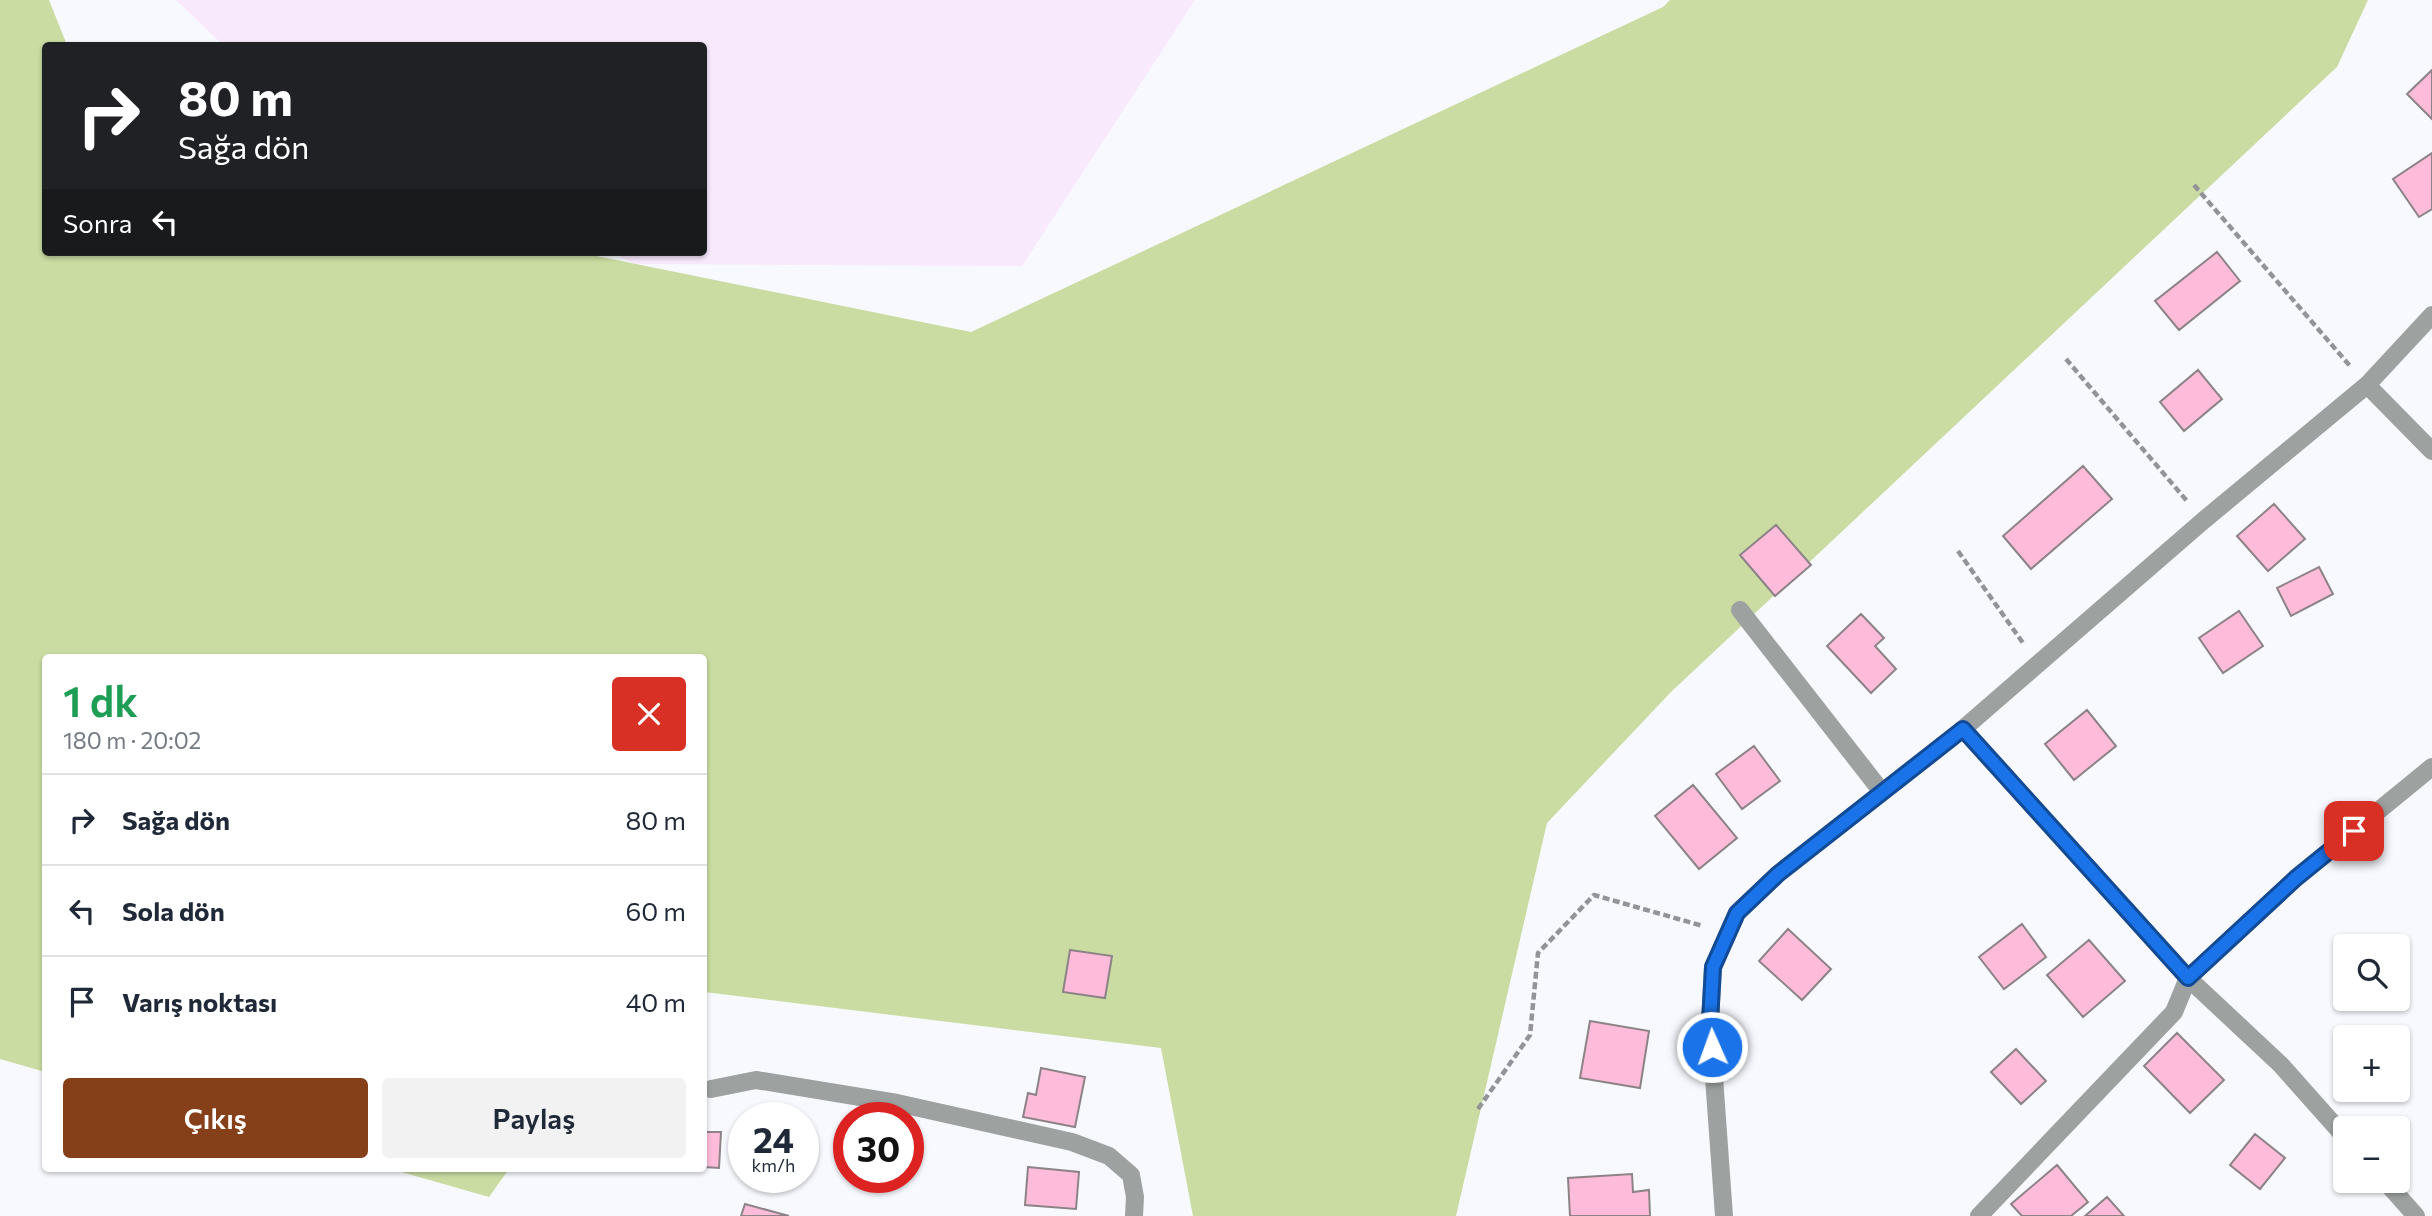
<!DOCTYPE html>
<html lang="tr">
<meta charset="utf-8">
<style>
:root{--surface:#fff;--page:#f2f2f3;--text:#1f2937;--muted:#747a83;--line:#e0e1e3;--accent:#864019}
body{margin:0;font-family:Commissioner,sans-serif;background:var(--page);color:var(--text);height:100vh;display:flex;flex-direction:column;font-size:26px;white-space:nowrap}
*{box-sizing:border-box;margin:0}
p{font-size:23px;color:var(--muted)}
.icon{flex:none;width:38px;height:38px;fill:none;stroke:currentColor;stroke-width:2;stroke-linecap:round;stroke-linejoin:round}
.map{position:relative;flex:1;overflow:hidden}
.side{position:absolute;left:42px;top:654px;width:665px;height:518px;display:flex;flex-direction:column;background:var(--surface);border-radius:7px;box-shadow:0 2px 5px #0004}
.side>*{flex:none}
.guide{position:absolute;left:42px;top:42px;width:665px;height:214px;border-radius:7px;box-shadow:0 2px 5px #0004;background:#202124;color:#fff;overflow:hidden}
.fabs{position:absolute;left:2333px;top:934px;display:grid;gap:14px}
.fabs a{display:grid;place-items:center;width:77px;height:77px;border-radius:7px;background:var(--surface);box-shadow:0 2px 5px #0004;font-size:35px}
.speed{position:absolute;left:728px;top:1102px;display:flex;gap:14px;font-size:35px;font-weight:700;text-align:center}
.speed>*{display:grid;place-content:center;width:91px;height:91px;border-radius:50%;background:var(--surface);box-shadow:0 2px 5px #0004;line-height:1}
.speed small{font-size:18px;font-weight:400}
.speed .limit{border:10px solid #d22;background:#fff;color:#111}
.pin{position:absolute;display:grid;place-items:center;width:60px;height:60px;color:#fff;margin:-30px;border-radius:14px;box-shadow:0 4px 10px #0006}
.me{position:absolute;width:77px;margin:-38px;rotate:358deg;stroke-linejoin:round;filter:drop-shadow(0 0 5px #0008)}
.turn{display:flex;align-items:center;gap:24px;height:147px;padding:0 21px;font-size:32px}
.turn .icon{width:91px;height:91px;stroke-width:2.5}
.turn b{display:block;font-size:49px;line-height:60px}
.then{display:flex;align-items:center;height:66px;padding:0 21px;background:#0003;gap:14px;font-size:26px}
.round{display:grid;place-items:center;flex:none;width:74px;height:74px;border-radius:7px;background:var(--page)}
.overview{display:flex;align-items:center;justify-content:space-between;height:119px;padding:0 21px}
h1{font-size:42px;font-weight:600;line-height:52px;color:#1e9e55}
.button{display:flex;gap:14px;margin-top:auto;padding:14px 21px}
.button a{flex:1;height:80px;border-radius:7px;background:var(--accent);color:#fff;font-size:28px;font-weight:600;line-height:80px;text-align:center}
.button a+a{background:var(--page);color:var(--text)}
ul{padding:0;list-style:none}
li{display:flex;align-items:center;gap:21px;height:91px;padding:0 21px;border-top:2px solid var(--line)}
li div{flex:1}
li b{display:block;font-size:26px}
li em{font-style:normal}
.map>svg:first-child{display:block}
.medical{fill:#f8e9fd}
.green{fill:#cadca2}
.building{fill:#ffbcda;stroke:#8c8387;stroke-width:2}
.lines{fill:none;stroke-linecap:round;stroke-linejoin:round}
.path{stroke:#939398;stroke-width:4.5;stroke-dasharray:7 3.5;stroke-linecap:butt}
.minor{stroke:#9da19f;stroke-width:18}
.route-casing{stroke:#114b97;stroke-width:18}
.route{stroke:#1a73e8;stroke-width:12}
</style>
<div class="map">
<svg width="2432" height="1216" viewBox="0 0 2432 1216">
<rect width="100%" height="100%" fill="#f8f9fe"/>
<path class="medical" d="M 176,0 L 1195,0 L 1022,266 L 635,264 L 611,252 L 704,252 L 704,46 L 223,45 Z"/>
<path class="green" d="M 0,0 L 49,0 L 67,45 L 46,46 L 46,252 L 577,252 L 971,332 L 1663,7 L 1670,0 L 2368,0 L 2337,67 L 1671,692 L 1547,823 L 1456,1216 L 1193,1216 L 1161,1048 L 704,992 L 704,658 L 46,658 L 45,1072 L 0,1059 Z
M 391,1169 L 509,1169 L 489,1197 Z"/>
<path class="building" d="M 2432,70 L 2432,119 L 2407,94 Z
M 2432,153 L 2432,209 L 2419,217 L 2393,179 Z
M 2217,252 L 2240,281 L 2179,330 L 2155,301 Z
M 2198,370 L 2222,399 L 2184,431 L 2160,402 Z
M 2083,466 L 2112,499 L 2031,569 L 2003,536 Z
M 2274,504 L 2305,539 L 2268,571 L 2237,536 Z
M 1776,525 L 1811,565 L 1775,596 L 1740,555 Z
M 2319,567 L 2333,594 L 2291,616 L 2277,588 Z
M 2239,611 L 2263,646 L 2223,673 L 2199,638 Z
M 1861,614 L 1884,638 L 1875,646 L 1896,669 L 1871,693 L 1827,646 Z
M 2087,710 L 2116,746 L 2074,780 L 2045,744 Z
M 1754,746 L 1780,781 L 1742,809 L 1716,774 Z
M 1693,785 L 1737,838 L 1699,869 L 1655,816 Z
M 2022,924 L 2046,957 L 2004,989 L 1979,957 Z
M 1788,929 L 1831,969 L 1802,1000 L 1759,961 Z
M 2089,940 L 2125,981 L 2083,1017 L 2047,975 Z
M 1070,950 L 1112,956 L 1105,998 L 1063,992 Z
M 1590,1021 L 1649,1031 L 1640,1088 L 1580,1078 Z
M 2177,1033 L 2224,1080 L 2190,1113 L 2144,1066 Z
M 2016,1049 L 2046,1081 L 2021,1104 L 1991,1072 Z
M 1041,1068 L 1085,1077 L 1075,1127 L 1023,1117 L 1028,1093 L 1036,1095 Z
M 704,1132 L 721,1132 L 719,1168 L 704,1167 Z
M 2255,1134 L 2285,1158 L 2260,1189 L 2230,1165 Z
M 2057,1165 L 2088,1202 L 2071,1216 L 2022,1216 L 2011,1204 Z
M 1028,1167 L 1079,1172 L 1076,1209 L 1025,1205 Z
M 1632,1174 L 1633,1192 L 1649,1190 L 1650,1216 L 1570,1216 L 1568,1178 Z
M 2107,1197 L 2124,1216 L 2085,1216 Z
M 745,1204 L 789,1216 L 741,1216 Z"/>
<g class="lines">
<path class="path" d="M 2194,185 L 2350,366
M 2066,359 L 2187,501
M 1958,551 L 2023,643
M 1478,1109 L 1530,1035 L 1538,953 L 1594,895 L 1703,926"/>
<path class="minor" d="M 2367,385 L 2432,451
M 1740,610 L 1882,792
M 1963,729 L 2188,978 L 2281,1065 L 2345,1137
M 711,1089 L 756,1080 L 897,1103 L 1072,1142 L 1109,1156 L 1131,1175 L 1135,1197 L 1134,1216
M 2385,1181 L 2416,1216
M 1724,1216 L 1710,1022 L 1713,967 L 1737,913 L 1778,874 L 1963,729 L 2204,520 L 2367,385 L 2432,315
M 1979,1216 L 2174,1012 L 2188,978 L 2296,878 L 2432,767"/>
</g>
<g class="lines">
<g class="route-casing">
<path id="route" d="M 1712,1047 L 1710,1022 L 1713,967 L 1737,913 L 1778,874 L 1963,729 L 2188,978 L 2296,878 L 2354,831"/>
</g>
<use href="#route" class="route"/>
</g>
</svg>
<div class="fabs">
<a><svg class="icon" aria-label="search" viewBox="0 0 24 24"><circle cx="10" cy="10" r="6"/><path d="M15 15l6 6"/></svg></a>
<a>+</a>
<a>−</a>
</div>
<div class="speed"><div>24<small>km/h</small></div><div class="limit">30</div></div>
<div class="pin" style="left:2354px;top:831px;background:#d93025"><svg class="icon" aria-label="arrive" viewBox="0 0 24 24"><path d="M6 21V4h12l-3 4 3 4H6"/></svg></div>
<svg class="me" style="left:1712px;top:1047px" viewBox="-20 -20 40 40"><circle r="17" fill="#1a73e8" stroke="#fff" stroke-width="3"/><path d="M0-11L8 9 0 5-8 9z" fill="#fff"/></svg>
<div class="guide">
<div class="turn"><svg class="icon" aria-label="right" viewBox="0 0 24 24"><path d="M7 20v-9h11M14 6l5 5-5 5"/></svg><div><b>80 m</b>Sağa dön</div></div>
<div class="then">Sonra<svg class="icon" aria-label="left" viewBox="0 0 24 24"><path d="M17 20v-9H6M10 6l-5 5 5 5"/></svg></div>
</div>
<section class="side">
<div class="overview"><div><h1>1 dk</h1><p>180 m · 20:02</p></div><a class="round" style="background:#d93025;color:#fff"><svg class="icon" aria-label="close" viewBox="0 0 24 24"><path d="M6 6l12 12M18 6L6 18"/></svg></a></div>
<ul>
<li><svg class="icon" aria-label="right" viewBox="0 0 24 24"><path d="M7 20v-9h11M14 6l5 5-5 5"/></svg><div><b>Sağa dön</b></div><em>80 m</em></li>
<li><svg class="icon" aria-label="left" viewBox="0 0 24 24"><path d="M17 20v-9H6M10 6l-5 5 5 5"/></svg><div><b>Sola dön</b></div><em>60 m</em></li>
<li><svg class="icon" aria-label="arrive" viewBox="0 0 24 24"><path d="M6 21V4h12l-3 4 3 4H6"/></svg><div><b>Varış noktası</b></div><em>40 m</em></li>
</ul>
<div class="button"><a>Çıkış</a><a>Paylaş</a></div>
</section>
</div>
